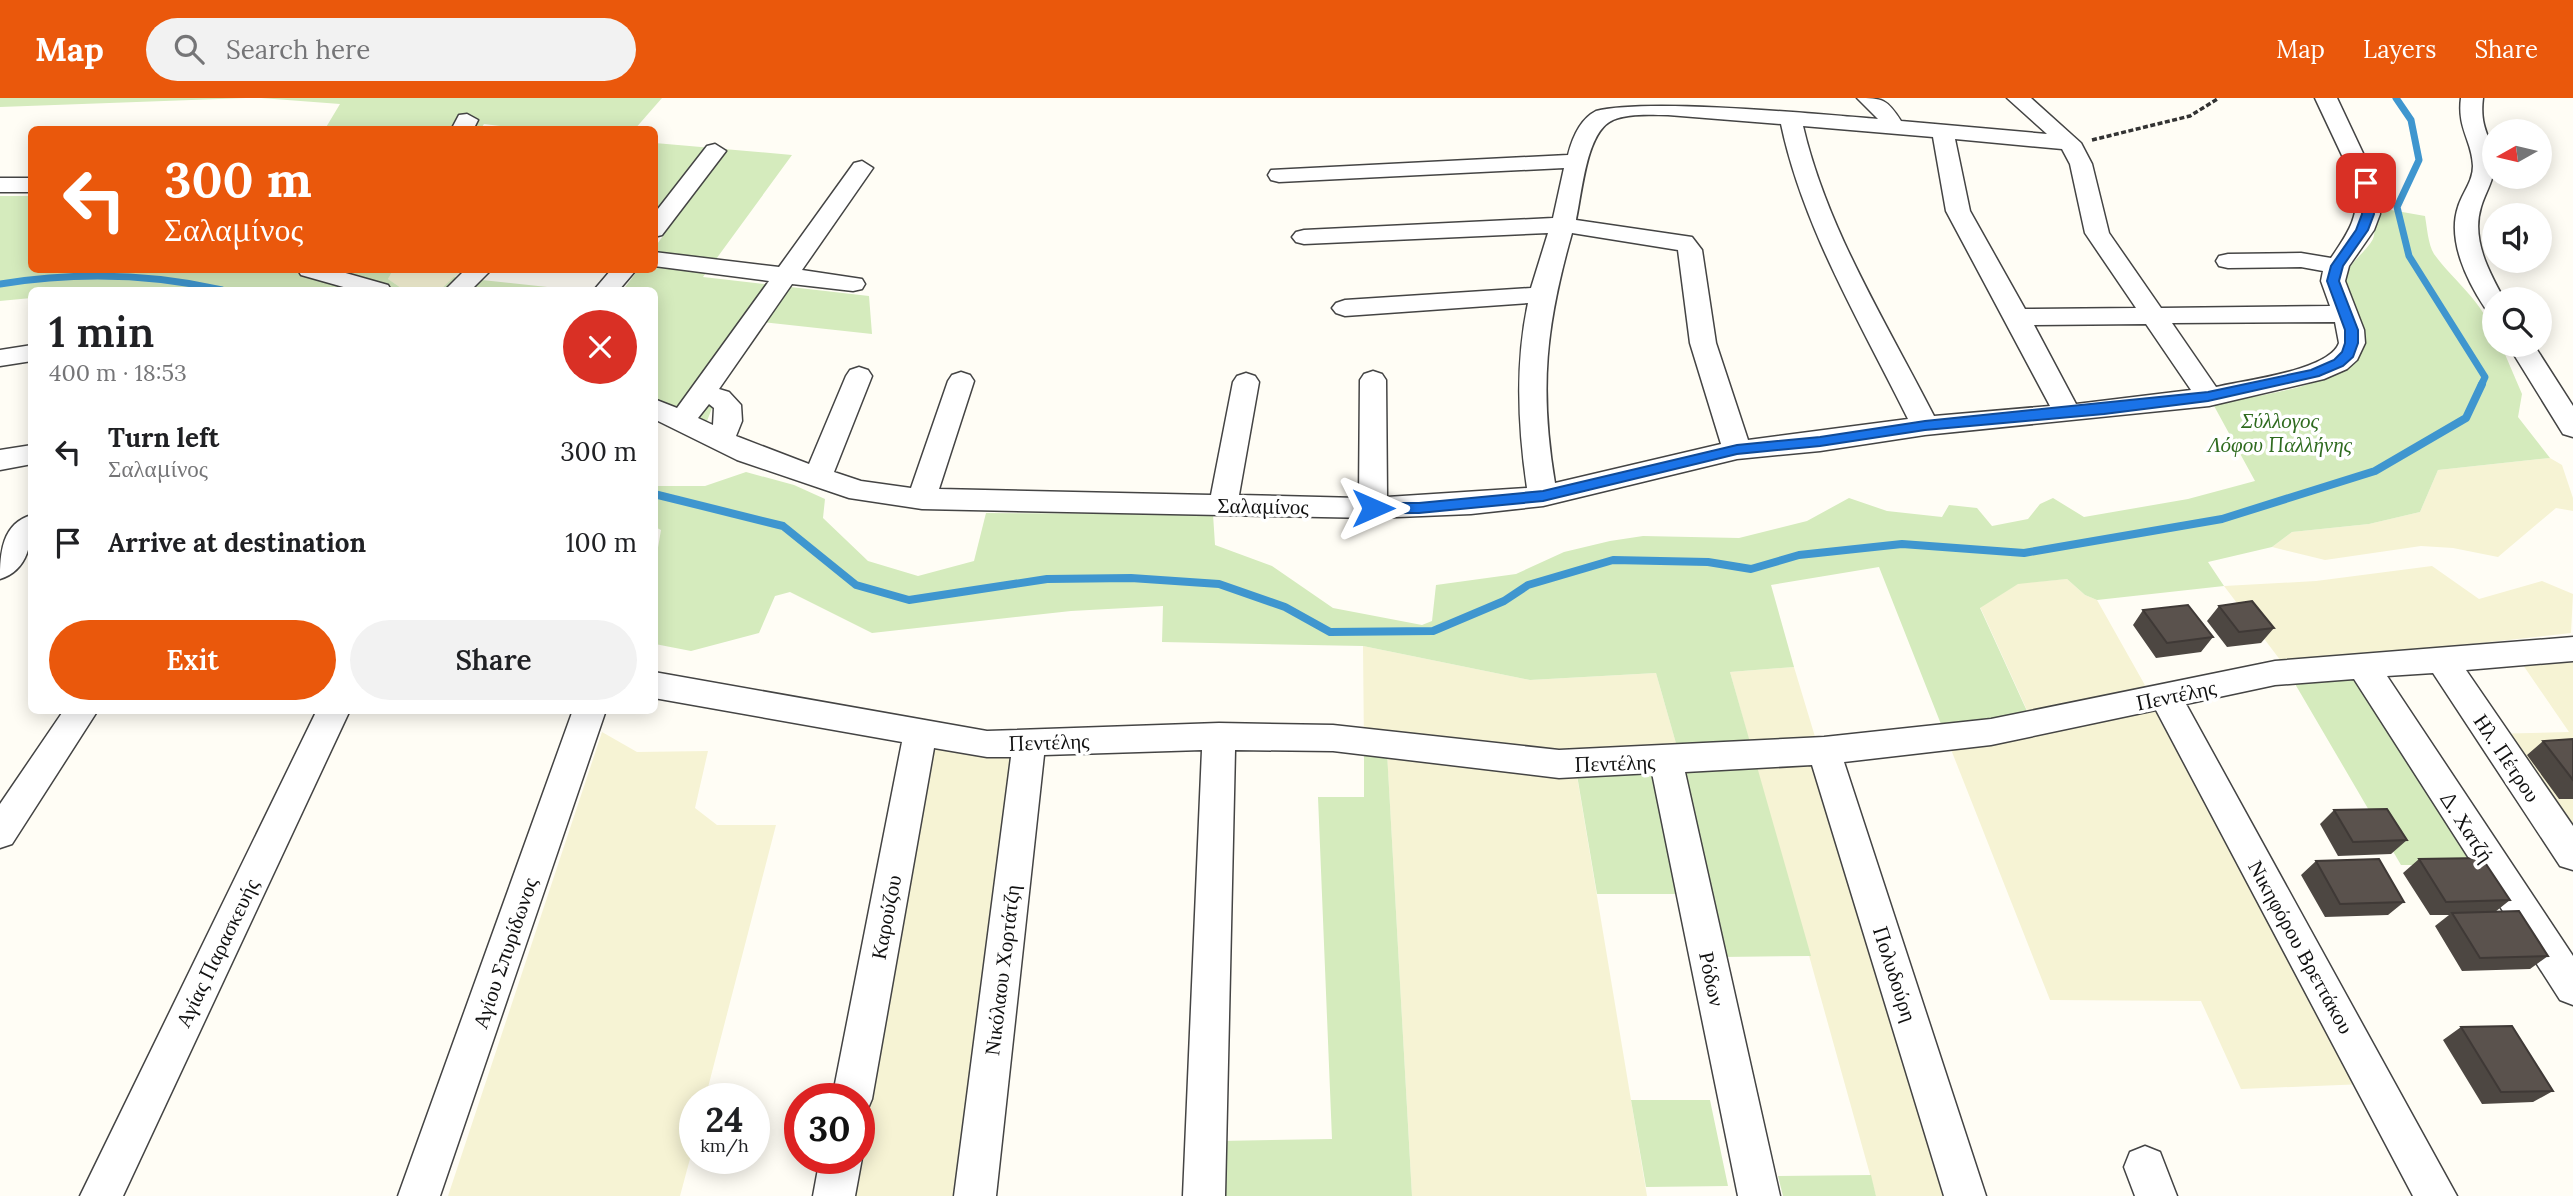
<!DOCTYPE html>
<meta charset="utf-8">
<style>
:root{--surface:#fff;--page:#f2f2f2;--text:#202124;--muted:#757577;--accent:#ea580c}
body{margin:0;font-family:Lora,serif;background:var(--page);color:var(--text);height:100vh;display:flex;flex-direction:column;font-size:26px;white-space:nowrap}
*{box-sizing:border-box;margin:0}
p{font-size:23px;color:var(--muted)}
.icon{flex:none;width:38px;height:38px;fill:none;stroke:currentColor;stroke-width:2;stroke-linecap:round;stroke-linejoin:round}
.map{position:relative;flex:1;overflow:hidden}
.side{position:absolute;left:28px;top:189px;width:630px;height:427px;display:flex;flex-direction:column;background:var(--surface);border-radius:10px;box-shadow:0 4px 18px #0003}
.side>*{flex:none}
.guide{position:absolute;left:28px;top:28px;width:630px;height:147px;border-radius:10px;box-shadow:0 4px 18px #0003;background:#ea580c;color:#fff;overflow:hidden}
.needle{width:46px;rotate:262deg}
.controls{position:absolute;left:2482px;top:21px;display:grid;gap:14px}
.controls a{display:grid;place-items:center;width:70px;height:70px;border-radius:50%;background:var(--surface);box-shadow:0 4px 18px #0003;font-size:35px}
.speed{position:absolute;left:679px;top:985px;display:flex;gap:14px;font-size:35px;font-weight:700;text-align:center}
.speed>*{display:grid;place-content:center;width:91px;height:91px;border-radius:50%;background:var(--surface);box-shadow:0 4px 18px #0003;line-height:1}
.speed small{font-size:18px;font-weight:400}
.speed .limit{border:10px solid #d22;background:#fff;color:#111}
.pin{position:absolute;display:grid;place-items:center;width:60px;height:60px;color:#fff;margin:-30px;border-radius:14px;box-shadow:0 4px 10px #0006}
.me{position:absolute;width:77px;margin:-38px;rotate:90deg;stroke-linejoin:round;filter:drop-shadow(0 0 5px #0008)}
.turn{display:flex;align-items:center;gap:24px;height:147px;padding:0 21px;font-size:32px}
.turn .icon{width:91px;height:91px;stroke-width:2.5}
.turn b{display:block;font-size:49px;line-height:60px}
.round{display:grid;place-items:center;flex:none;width:74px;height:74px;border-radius:37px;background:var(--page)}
.headline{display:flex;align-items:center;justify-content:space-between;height:119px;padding:0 21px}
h1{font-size:42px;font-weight:600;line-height:52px}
.cta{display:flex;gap:14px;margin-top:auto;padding:14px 21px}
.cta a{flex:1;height:80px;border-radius:42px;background:var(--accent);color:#fff;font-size:28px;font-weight:600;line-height:80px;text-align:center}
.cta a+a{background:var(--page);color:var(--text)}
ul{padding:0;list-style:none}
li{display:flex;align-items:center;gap:21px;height:91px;padding:0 21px}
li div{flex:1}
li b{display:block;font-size:26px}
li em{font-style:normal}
header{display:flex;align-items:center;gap:42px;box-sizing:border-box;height:98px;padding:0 35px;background:var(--accent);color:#fff}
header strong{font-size:33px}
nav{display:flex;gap:38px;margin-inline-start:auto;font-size:24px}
.search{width:490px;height:63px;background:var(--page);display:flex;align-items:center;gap:18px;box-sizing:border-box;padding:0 24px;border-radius:38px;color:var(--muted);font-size:26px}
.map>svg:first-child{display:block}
.farmland{fill:#f6f3d4}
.green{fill:#d5ebbd}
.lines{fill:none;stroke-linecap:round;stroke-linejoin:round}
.stream-far1{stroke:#3f96cf;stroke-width:7}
.stream{stroke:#3f96cf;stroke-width:8}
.minor-casing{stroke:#444;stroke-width:3}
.path{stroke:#333;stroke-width:3.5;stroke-dasharray:5 2.5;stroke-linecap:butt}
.minor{fill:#fff;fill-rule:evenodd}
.wall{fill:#4d4742}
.building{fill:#5a524d;stroke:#3f3936;stroke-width:2}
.route{fill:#1a73e8;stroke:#114b97;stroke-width:2}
.labels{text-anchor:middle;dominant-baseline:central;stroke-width:7;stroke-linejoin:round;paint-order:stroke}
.park-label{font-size:21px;font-style:italic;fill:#2f6b1f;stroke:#fff}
.street-label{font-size:21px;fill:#111;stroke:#fff}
</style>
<header>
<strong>Map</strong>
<div class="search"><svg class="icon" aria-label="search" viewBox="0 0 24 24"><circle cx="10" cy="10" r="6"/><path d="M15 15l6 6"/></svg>Search here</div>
<nav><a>Map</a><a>Layers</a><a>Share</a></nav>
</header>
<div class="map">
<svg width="2573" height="1098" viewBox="0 0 2573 1098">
<rect width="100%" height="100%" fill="#fffdf5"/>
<path class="farmland" d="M 393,172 L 463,172 L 440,192 L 404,192 L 388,181 Z
M 2550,360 L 2562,367 L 2573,400 L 2573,413 L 2556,410 L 2498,459 L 2453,450 L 2421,448 L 2325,462 L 2272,449 L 2292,434 L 2369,426 L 2420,414 L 2438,372 Z
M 2432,468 L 2479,501 L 2542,483 L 2573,496 L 2571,535 L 2284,567 L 2224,488 L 2316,483 Z
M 2067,481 L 2085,497 L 2097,502 L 2164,621 L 2160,623 L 2364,986 L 2241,991 L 2201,903 L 2050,902 L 1950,649 L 2036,632 L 1980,509 L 2019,485 Z
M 1363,548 L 1530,582 L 1656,575 L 1683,670 L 1577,678 L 1647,1098 L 1412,1098 L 1387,655 L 1364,651 Z
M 2573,564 L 2573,758 L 2487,636 L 2569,634 L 2523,567 Z
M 1794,569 L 1822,662 L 1965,1098 L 1876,1098 L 1730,574 Z
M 602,634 L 637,654 L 708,653 L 695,710 L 717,727 L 776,727 L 705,1001 L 695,1001 L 695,1042 L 680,1098 L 448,1098 Z
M 925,646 L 1022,653 L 961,1098 L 843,1098 L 859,1060 L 859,1010 Z"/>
<path class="green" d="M 0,0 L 246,0 L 0,9 Z
M 261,0 L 662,0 L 634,32 L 533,32 L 484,26 L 480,32 L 325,31 L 340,6 Z
M 655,45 L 792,57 L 703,179 L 869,198 L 872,236 L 754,223 L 734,252 L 704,331 L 655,310 L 654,192 L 623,192 L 638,172 L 654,172 L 655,149 L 668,131 L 655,129 Z
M 0,98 L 31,98 L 32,172 L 393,172 L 388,181 L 404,192 L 32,192 L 31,200 L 0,203 Z
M 2374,109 L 2425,118 C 2427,129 2428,146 2434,156 C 2453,183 2494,212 2494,247 L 2501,247 L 2522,296 L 2518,319 L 2550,360 L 2438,372 L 2420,414 L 2369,426 L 2292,434 L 2272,449 L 2208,464 L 2224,488 L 2097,502 L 2085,497 L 2067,481 L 2018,486 L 1980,510 L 2036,633 L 1950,649 L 1879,469 L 1771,487 L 1794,569 L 1730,574 L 1811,858 L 1722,859 L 1708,796 L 1597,796 L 1577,677 L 1683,670 L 1656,575 L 1530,582 L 1363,548 L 1162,544 L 1163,508 L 1071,513 L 872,535 L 790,494 L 775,498 L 759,535 L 691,553 L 655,546 L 654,473 L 661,432 L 655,429 L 655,388 L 705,388 L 746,374 L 794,387 L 825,401 L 823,420 L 868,463 L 918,478 L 974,463 L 986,415 L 1213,416 L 1215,447 L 1272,468 L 1333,510 L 1422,527 L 1432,523 L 1436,487 L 1516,476 L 1564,454 L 1610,443 L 1643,438 L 1739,440 L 1807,423 L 1849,400 L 1887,413 L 1942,419 L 1949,407 L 1977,410 L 1992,428 L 2028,421 L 2040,406 L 2053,400 L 2084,419 L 2188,401 L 2255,383 L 2213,306 C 2249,298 2366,288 2365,240 C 2365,220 2345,206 2345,185 C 2344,167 2365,156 2373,141 C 2376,133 2374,118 2374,109 Z
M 454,179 L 575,192 L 440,192 Z
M 2342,563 L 2473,767 L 2401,767 L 2284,567 Z
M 1364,651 L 1387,654 L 1412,1098 L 1220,1098 L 1220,1043 L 1332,1041 L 1318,699 L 1364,699 Z
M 1631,1002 L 1710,1002 L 1728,1088 L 1646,1089 Z
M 1871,1077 L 1876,1098 L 1783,1098 L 1778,1078 Z"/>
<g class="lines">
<path class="stream-far1" d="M 2396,0 L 2411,22 L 2419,62 L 2397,109 L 2409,158 L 2485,279 L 2481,288
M 0,186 C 75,174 148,175 222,192"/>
<path class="stream" d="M 654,396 L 783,428 L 856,487 L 909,502 L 1047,481 L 1131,480 L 1219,486 L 1285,509 L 1330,534 L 1433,533 L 1504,503 L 1528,487 L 1613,462 L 1708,464 L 1751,471 L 1799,457 L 1902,446 L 2024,455 L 2222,421 L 2375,373 L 2466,320 L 2482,286"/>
<g class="minor-casing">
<path id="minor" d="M 1857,0 C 1883,0 1887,1 1901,23 L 2047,36 L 2007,0 L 2031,0 L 2081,45 L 2092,66 L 2109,135 L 2161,210 L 2330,208 L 2321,183 L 2323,173 L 2301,169 L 2228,170 L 2219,168 L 2216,163 L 2219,158 L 2228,156 L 2301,155 L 2331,160 C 2348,135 2361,117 2355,85 L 2315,0 L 2337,0 L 2377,85 L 2380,116 L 2374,132 L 2349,168 L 2345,183 L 2364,232 L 2365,245 L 2357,262 L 2347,271 L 2324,281 L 2209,308 L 1925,337 L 1820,353 L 1737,361 L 1543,408 L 1471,416 L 1373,420 L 922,411 L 849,400 L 737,362 L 654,321 L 654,301 L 677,310 L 769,183 L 654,168 L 654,154 L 779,169 L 854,65 L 862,63 L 873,70 L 802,172 L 862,181 L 865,186 L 862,191 L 853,193 L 792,186 L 719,291 L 729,294 L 741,307 L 742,323 L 736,338 L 809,366 L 846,278 L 850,272 L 859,269 L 868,272 L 872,278 L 834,374 L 861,383 L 911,390 L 948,283 L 952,277 L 961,274 L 970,277 L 974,283 L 939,391 L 1211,397 L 1233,284 L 1237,278 L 1246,275 L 1255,278 L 1259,284 L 1239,397 L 1359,400 L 1360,282 L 1364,276 L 1373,273 L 1382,276 L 1386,282 L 1387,399 L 1527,390 C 1518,329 1515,266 1528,205 L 1345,218 L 1336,215 L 1332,210 L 1336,205 L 1345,202 L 1531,190 L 1548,135 L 1304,146 L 1296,144 L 1292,139 L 1296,134 L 1304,132 L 1553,120 L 1564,70 L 1279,84 L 1271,82 L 1268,77 L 1271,72 L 1568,57 C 1572,41 1580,21 1596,13 C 1648,0 1816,16 1878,21 ZM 1668,17 L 1781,26 C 1803,130 1861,226 1908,321 L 1748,342 L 1716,245 L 1702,152 L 1692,139 L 1576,122 C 1582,96 1586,33 1613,22 C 1629,15 1651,17 1668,17 ZM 1803,28 L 1933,39 L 1946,113 L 2050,308 L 1934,318 C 1886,224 1827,131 1803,28 ZM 1955,41 L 2062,51 L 2070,66 L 2085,135 L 2136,210 L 2025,211 L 1970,113 ZM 1572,135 L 1678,152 L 1690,245 L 1721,346 L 1555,385 C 1539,290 1546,227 1572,135 ZM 2335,224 L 2339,245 C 2329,273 2244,282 2216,289 L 2172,225 ZM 2146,226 L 2191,292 L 2076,306 L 2034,227 ZM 709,306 L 714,310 L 713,327 L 698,320 Z
M 2461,0 L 2483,0 C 2479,32 2492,38 2494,63 C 2495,82 2486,92 2481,109 C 2471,141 2489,174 2504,201 L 2494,201 L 2494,213 L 2485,210 C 2467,183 2447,142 2458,109 C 2462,95 2473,84 2473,68 C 2472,42 2457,31 2461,0 Z
M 467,16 L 478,22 L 473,32 L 451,32 L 459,17 Z
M 715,46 L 726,53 L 662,137 L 654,139 L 654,116 L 707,48 Z
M 0,80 L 32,80 L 32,94 L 0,94 Z
M 298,172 L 335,172 L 388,187 L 391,192 L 354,192 L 301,177 Z
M 465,172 L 491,172 L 471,192 L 445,192 Z
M 611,172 L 636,172 L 619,192 L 594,192 Z
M 32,247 L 32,263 L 0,268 L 0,252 Z
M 2508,247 L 2534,247 L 2573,308 L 2573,339 L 2563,336 Z
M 32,347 L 32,366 L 0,372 L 0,352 Z
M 32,417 C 32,443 29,472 0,481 C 0,455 2,425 32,417 Z
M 2573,539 L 2573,563 L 2466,572 L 2573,728 L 2573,772 L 2560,768 L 2433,575 L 2387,578 L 2573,858 L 2573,907 L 2560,902 L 2354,581 L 2275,587 L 2186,606 L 2457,1098 L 2413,1098 L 2156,612 L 1991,647 L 1844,664 L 1986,1098 L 1944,1098 L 1812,667 L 1685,674 L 1780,1098 L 1738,1098 L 1652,675 L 1559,680 L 1333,653 L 1235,652 L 1225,1098 L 1183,1098 L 1202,652 L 1044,657 L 996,1098 L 954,1098 L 1011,659 L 987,659 L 934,650 L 872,1001 L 866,1015 L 859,1017 L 859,1001 L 832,1001 L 902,644 L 654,600 L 654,574 L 987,633 L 1219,625 L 1333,627 L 1559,652 L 1824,639 L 1991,621 L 2275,563 Z
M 64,612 L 98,612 L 12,746 L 0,750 L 0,706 Z
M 317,612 L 350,612 L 123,1098 L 80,1098 Z
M 573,612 L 606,612 L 440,1098 L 398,1098 Z
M 2145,1048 L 2160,1054 L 2177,1098 L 2135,1098 L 2124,1069 L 2130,1054 Z
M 859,1055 L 862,1060 L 855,1098 L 813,1098 L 820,1060 L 859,1060 Z"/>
</g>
<path class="path" d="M 2092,42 L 2190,18 L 2219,0"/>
<use href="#minor" class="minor"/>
</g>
<path class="wall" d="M 2219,508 L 2274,530 L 2261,545 L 2227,549 L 2207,523 Z
M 2143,512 L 2213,539 L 2201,554 L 2156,560 L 2133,527 Z
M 2573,641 L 2573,701 L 2559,701 L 2527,657 L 2543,643 Z
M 2334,712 L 2407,742 L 2391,756 L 2338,758 L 2320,726 Z
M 2419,761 L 2510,802 L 2495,814 L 2548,858 L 2530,871 L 2462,873 L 2435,828 L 2449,817 L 2430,817 L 2403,775 Z
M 2316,763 L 2404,804 L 2388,817 L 2325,819 L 2301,777 Z
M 2461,929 L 2553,993 L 2533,1004 L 2482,1006 L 2443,942 Z"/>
<path class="building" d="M 2252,503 L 2274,530 L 2239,534 L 2219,508 Z
M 2188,507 L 2213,539 L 2167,545 L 2143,512 Z
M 2573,641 L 2573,682 L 2543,643 Z
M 2387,711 L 2407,742 L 2353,744 L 2334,712 Z
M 2482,760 L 2510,802 L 2446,804 L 2419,761 Z
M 2379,761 L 2404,804 L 2340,806 L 2316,763 Z
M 2519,813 L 2548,858 L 2480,860 L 2452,815 Z
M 2512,928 L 2553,993 L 2501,994 L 2461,929 Z"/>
<path class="route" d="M 2366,82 L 2372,85 L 2374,116 L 2368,132 L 2343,168 L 2339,183 L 2358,232 L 2358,245 L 2353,259 L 2343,268 L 2319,278 L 2208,303 L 2104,316 L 1925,332 L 1820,348 L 1737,356 L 1543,403 L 1419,415 L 1373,415 L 1365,410 L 1373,405 L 1419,405 L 1543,393 L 1737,347 L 1820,339 L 1925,323 L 2208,294 L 2311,272 L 2334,262 L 2342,254 L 2345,245 L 2345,232 L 2327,183 L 2331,168 L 2356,132 L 2362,116 L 2360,85 Z"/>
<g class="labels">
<g class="park-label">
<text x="2280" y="322">Σύλλογος<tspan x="2280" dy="24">Λόφου Παλλήνης</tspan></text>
</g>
<g class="street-label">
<text transform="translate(1263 408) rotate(1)">Σαλαμίνος</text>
<text transform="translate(2176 597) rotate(-12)">Πεντέλης</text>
<text transform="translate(1049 644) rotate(-2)">Πεντέλης</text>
<text transform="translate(2507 660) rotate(56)">Ηλ. Πέτρου</text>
<text transform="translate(1615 665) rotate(-2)">Πεντέλης</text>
<text transform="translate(2467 729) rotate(57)">Δ. Χατζή</text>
<text transform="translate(886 819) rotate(-79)">Καρούζου</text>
<text transform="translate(2301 849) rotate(61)">Νικηφόρου Βρεττάκου</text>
<text transform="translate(217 855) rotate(-64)">Αγίας Παρασκευής</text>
<text transform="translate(505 855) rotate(-71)">Αγίου Σπυρίδωνος</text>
<text transform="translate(1002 872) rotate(-83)">Νικόλαου Χορτάτζη</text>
<text transform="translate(1895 876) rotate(72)">Πολυδούρη</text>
<text transform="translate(1712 881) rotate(78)">Ρόδων</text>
</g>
</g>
</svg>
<div class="controls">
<a><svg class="needle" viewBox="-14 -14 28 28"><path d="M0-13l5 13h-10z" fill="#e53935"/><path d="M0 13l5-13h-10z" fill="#757577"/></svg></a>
<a><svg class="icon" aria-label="sound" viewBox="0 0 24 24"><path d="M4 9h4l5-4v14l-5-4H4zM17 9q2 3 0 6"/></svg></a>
<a><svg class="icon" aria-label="search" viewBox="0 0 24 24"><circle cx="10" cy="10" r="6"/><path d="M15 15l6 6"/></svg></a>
</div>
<div class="speed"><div>24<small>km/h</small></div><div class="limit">30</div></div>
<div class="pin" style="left:2366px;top:85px;background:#d93025"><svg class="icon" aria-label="arrive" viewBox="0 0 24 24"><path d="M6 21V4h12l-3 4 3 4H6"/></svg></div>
<svg class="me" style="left:1373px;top:410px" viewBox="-20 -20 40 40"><path d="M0-17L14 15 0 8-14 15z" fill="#1a73e8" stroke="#fff" stroke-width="4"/></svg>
<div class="guide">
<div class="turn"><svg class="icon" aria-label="left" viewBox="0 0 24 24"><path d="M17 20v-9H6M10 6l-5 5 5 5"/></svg><div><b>300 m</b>Σαλαμίνος</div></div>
</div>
<section class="side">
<div class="headline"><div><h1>1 min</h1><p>400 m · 18:53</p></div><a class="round" style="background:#d93025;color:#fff"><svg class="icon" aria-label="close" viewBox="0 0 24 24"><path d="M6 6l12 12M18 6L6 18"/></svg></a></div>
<ul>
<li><svg class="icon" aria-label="left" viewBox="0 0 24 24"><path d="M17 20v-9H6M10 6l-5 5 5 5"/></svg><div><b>Turn left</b><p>Σαλαμίνος</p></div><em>300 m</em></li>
<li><svg class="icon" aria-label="arrive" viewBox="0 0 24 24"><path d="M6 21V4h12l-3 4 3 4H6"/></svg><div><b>Arrive at destination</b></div><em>100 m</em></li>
</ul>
<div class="cta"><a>Exit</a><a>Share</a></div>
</section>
</div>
